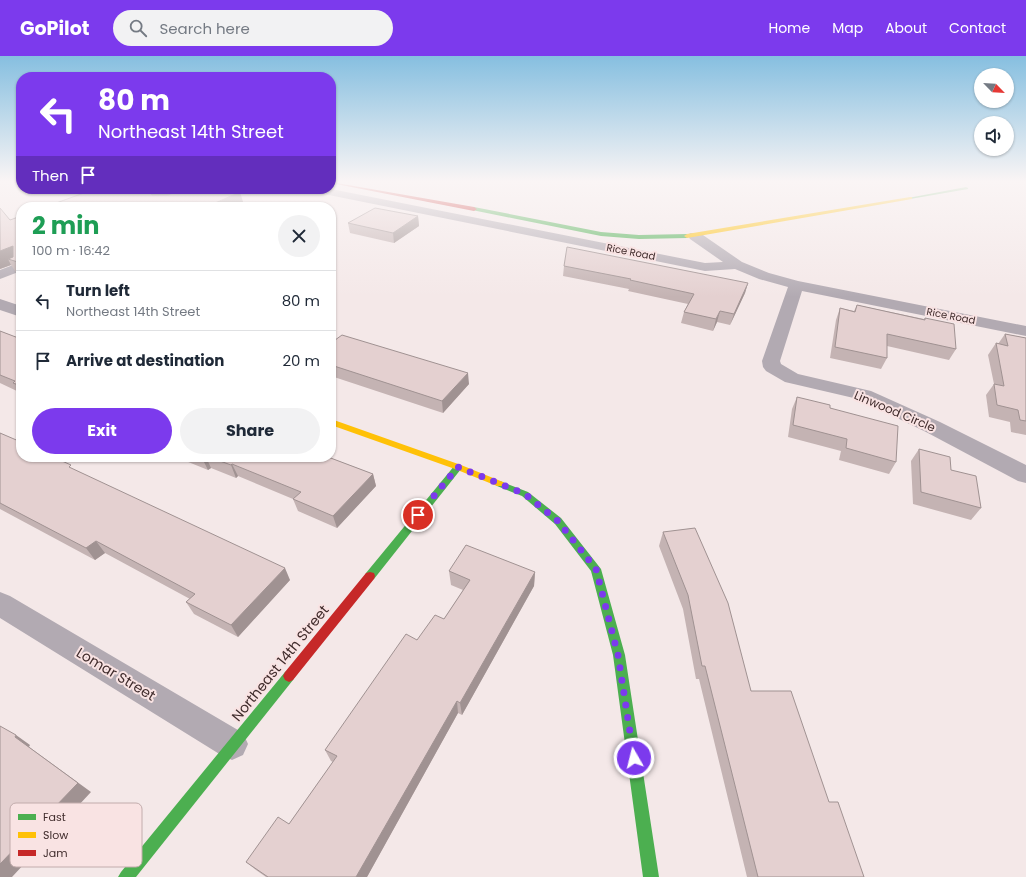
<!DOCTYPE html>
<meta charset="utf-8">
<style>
:root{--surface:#fff;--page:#f2f2f3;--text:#1f2937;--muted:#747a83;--line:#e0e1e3;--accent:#7c3aed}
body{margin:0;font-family:Poppins,sans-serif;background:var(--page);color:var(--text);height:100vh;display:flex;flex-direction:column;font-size:15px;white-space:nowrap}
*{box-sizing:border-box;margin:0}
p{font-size:13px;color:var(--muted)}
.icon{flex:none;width:22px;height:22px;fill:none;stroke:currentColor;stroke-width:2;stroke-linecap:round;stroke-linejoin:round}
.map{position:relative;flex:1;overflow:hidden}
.drawer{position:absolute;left:16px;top:146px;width:320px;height:260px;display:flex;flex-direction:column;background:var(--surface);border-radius:16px;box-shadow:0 1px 3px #0004}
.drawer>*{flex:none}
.banner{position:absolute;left:16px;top:16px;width:320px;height:122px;border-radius:16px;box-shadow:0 1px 3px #0004;background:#7c3aed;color:#fff;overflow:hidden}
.needle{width:26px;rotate:115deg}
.fabs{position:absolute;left:974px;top:12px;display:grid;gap:8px}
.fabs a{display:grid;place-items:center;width:40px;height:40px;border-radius:50%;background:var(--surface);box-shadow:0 1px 3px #0004;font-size:20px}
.pin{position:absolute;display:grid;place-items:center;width:34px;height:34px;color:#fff;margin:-17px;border:2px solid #fff;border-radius:50%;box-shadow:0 1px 4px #0007}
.me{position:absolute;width:44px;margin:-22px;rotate:352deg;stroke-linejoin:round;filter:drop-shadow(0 0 3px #0008)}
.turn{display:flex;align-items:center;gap:14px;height:84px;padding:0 16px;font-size:18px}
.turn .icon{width:52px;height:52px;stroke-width:2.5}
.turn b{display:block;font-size:28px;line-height:34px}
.then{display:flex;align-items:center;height:38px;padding:0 16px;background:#0003;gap:8px;font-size:15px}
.round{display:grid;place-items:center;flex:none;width:42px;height:42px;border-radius:21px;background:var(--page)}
.overview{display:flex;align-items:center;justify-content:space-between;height:68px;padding:0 16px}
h1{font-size:24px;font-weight:700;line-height:30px;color:#1e9e55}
.button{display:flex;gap:8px;margin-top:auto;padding:8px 16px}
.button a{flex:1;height:46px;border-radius:24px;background:var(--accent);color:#fff;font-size:16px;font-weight:700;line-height:46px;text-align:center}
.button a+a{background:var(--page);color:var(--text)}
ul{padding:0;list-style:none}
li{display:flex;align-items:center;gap:12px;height:60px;padding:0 16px;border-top:1px solid var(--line)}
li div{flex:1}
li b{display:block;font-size:15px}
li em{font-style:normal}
header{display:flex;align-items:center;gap:24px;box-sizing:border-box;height:56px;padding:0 20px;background:var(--accent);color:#fff}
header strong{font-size:19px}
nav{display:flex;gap:22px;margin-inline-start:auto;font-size:14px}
.search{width:280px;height:36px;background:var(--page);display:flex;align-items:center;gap:10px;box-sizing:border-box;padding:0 14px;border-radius:22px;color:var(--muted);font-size:15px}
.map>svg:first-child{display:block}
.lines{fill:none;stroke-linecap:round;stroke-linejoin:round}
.street{fill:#b2aab2;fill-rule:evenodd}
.fast{fill:#4caf50;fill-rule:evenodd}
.slow{fill:#ffc107;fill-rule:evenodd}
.jam{fill:#c62828;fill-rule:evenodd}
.wall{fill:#c4b3b3}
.shaded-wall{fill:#a09292}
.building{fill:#e4d0d0;stroke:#a09292}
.route{stroke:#7c3aed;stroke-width:7;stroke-dasharray:0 12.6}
.labels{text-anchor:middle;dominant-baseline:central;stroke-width:4;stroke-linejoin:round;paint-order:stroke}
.far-street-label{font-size:10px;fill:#402c2c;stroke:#f9e3e3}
.street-label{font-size:12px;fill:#402c2c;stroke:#f9e3e3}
.near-street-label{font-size:14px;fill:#402c2c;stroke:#f9e3e3}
.key{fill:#f9e3e3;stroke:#c2acac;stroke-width:1}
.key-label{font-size:11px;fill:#402c2c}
</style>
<header>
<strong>GoPilot</strong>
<div class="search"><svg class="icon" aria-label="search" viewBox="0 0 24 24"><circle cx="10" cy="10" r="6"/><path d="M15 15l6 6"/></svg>Search here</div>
<nav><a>Home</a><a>Map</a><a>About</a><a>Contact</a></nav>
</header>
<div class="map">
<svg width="1026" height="821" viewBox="0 0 1026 821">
<rect width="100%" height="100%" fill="#f4e8e8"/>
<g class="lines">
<path class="street" d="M 308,133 L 331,133 L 705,207 L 723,206 L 690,183 L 688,180 L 690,177 L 700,177 L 742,206 L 769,217 L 798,225 L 1026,270 L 1026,280 L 802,235 L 780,305 L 781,308 L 798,318 L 871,335 L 940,366 L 1026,409 L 1026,427 L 1018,425 L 926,376 L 858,343 L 785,326 L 766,315 L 763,311 L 762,305 L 788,231 L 759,223 L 735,213 L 705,215 L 314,136 L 310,135 Z
M 21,206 L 21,215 L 0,223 L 0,214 Z
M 0,243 L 21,250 L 21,261 L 0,254 Z
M 0,536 L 10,540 L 243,677 L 248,688 L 243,699 L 232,704 L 221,699 L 0,562 Z"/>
<path class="fast" d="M 966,131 L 968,132 L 968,133 L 910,143 L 908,142 Z
M 474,151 L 601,176 L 639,179 L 687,178 L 690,180 L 687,182 L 639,183 L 601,180 L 472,154 L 471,153 Z
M 458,408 L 461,409 L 463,411 L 461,413 L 374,523 L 370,524 L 366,523 L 365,520 L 366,517 L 455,409 Z
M 500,425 L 528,436 L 561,462 L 601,513 L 625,599 L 659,821 L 643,821 L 613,599 L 591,515 L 555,468 L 522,440 L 497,430 L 495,428 L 497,426 Z
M 289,614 L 293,616 L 295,620 L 293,624 L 136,821 L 118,821 L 121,816 L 285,616 Z"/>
<path class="slow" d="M 910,141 L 912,141 L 912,143 L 687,182 L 684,180 L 687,178 Z
M 331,363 L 461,409 L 503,426 L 505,428 L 503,430 L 497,430 L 455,413 L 331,369 Z"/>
<path class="jam" d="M 331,126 L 474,151 L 477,153 L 474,155 L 331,127 Z
M 370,516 L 374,517 L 375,520 L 374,523 L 293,624 L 289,626 L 285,624 L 283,620 L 285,616 L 366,517 Z"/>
</g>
<path class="wall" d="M 21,160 L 21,220 L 17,218 L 11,209 L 0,213 L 10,164 Z
M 418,160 L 419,170 L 394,187 L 350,177 L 348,167 Z
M 564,210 L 748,227 L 745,237 L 730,269 L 717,266 L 713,275 L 681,267 L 684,256 L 688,248 L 628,235 L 629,233 L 563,220 Z
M 857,249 L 924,263 L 925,262 L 956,293 L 949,304 L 887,290 L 887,302 L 881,313 L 830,302 L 836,264 L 840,252 L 854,255 Z
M 0,275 L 21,283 L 21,338 L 19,336 L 0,327 Z
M 1005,278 L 1026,282 L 1026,379 L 1011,376 L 1010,366 L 989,361 L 986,339 L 994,328 L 988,299 L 996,287 L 998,288 Z
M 331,287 L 469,328 L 443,357 L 331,320 Z
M 797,341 L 830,352 L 896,406 L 889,418 L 839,404 L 841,395 L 788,381 L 792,353 Z
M 0,377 L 73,413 L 290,524 L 238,581 L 194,558 L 186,546 L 190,543 L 105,497 L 95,504 L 0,453 Z
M 919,393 L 951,414 L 981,452 L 971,464 L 913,448 L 911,405 Z
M 176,401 L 328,401 L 373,418 L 376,430 L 337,472 L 298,455 L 293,443 L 238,420 L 236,422 L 211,412 L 208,414 Z
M 663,476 L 751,635 L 829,746 L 864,821 L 747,821 L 699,623 L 696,623 L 683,553 L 659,490 Z
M 449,515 L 535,516 L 534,530 L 462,659 L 458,657 L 367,821 L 266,821 L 256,814 L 246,806 L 289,768 L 333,706 L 331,705 L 325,694 L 417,584 L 444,563 L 463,534 L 451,529 Z"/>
<path class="shaded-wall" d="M 153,133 L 184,133 L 156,150 L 150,137 Z
M 240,136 L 244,149 L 241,151 L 206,151 Z
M 418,160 L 419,170 L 394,187 L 393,177 Z
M 13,190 L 21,203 L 8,203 L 11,209 L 0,213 L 0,195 Z
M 748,227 L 745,237 L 730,269 L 734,258 Z
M 720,255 L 717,266 L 713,275 L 716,263 Z
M 468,317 L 469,328 L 443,357 L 442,345 Z
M 204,401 L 206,401 L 211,412 L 208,414 L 202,402 Z
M 232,408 L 238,420 L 236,422 L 231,409 Z
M 373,418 L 376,430 L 337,472 L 333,460 Z
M 96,485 L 105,497 L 95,504 L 86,492 Z
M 285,512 L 290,524 L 238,581 L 231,569 Z
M 535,516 L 534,530 L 462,659 L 460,647 Z
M 457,645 L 458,657 L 367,821 L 356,821 Z
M 16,679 L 30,689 L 29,691 L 91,736 L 12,821 L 0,821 L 0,808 L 15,681 Z"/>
<path class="building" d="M 95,133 L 154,133 L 150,137 L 152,139 L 168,139 L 183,133 L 226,133 L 240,136 L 206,151 L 45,151 Z
M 0,152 L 10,164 L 21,160 L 21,207 L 8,203 L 13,201 L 13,190 L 0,195 Z
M 375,152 L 418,160 L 393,177 L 348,167 Z
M 567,191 L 748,227 L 734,258 L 720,255 L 716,263 L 684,256 L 694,238 L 630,224 L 631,223 L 564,210 Z
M 857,249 L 925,264 L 925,262 L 954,268 L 956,293 L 887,278 L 887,302 L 835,291 L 840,252 L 855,256 Z
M 0,275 L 21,283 L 21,330 L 13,327 L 15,325 L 0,319 Z
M 1005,278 L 1026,282 L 1026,365 L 1020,364 L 1018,354 L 997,349 L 994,328 L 1004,330 L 996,287 L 1008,290 Z
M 342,279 L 468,317 L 442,345 L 331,309 L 331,287 Z
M 797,341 L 830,349 L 830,352 L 898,370 L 896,406 L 846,392 L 847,383 L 793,369 Z
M 0,377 L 21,386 L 21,401 L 53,401 L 71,409 L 69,411 L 285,512 L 231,569 L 186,546 L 195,538 L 96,485 L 86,492 L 0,447 Z
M 919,393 L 950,401 L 951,414 L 976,420 L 981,452 L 921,436 Z
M 209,401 L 328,401 L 373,418 L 333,460 L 293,443 L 301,436 L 232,408 L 231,409 Z
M 695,472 L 728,547 L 751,635 L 791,635 L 829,746 L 838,746 L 864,821 L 758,821 L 705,610 L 702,610 L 688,539 L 663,476 Z
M 466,489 L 535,516 L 460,647 L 457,645 L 356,821 L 268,821 L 246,806 L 278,761 L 289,768 L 337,700 L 325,694 L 406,578 L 417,584 L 435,559 L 444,563 L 470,524 L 449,515 Z
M 0,670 L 16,679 L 15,681 L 78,727 L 0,808 Z"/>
<linearGradient id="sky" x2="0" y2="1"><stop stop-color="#86bfe0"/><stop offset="0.52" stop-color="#faf5f5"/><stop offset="1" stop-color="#faf5f5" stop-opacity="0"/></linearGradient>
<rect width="1026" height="241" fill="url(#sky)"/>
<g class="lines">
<path class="route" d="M 418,459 L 458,411 L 525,438 L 558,465 L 596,513 L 618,599 L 634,702"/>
</g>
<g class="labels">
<g class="far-street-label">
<text transform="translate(631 196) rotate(11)">Rice Road</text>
<text transform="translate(951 260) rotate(11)">Rice Road</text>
</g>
<g class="street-label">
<text transform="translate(895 355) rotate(23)">Linwood Circle</text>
</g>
<g class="near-street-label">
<text transform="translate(280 607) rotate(-51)">Northeast 14th Street</text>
<text transform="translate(116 618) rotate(31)">Lomar Street</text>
</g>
</g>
<rect x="10" y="747" width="132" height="64" rx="6" class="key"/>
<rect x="18" y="758" width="18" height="6" fill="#4caf50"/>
<rect x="18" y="776" width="18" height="6" fill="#ffc107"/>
<rect x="18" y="794" width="18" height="6" fill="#c62828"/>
<g class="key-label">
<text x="43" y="765">Fast</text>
<text x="43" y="783">Slow</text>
<text x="43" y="801">Jam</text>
</g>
</svg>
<div class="fabs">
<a><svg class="needle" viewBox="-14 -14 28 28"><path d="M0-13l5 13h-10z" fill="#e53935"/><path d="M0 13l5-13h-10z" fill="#747a83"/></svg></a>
<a><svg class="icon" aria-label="sound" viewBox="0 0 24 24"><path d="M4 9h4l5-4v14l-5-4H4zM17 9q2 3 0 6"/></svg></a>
</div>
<div class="pin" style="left:418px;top:459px;background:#d93025"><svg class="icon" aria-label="arrive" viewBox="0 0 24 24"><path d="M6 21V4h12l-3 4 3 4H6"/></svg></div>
<svg class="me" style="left:634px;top:702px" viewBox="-20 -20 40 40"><circle r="17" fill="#7c3aed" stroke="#fff" stroke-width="3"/><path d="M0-11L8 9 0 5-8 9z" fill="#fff"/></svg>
<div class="banner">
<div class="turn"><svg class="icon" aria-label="left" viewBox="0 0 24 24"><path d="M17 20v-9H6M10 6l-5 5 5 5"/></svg><div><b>80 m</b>Northeast 14th Street</div></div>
<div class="then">Then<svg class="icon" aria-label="arrive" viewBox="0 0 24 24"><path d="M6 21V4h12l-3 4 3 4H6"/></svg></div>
</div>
<section class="drawer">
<div class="overview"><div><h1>2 min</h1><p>100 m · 16:42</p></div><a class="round"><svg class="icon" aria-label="close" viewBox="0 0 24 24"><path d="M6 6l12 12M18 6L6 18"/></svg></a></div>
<ul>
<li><svg class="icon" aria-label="left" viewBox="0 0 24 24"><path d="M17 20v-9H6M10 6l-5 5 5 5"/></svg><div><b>Turn left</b><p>Northeast 14th Street</p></div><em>80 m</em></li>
<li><svg class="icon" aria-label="arrive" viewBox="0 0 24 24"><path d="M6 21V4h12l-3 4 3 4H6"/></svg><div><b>Arrive at destination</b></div><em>20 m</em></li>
</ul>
<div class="button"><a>Exit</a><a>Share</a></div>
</section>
</div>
